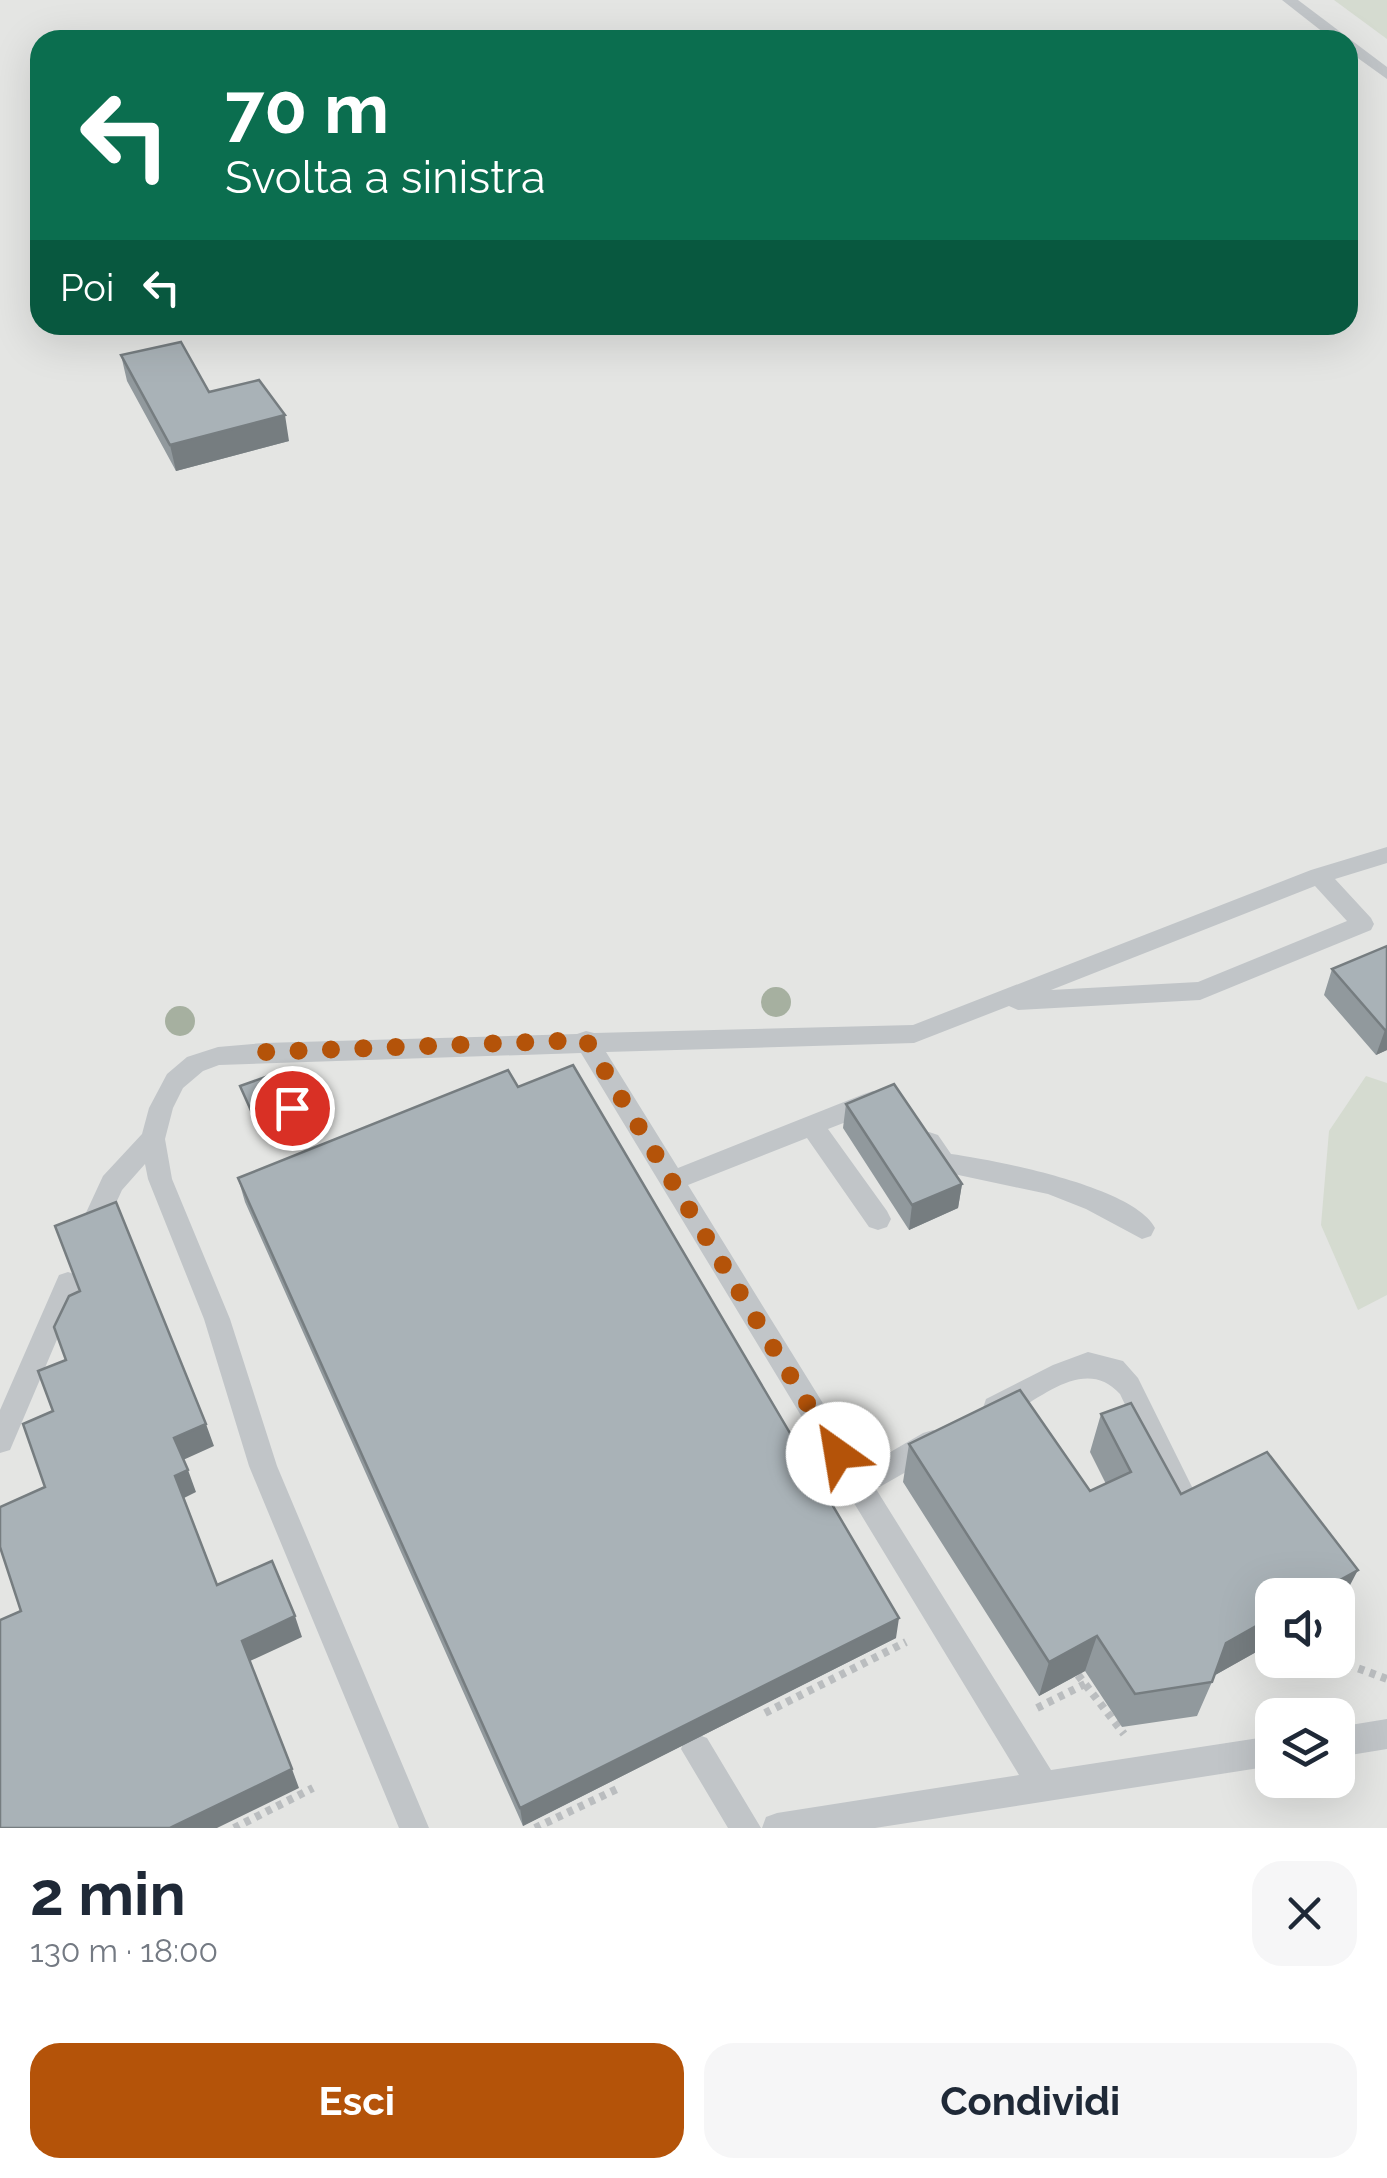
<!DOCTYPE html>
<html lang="it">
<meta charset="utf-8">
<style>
:root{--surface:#fff;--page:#f6f6f7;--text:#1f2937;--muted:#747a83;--accent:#b45309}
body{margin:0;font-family:Raleway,sans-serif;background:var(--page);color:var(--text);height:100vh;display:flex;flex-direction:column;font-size:38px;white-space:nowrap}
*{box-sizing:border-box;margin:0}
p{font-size:32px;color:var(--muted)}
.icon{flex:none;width:55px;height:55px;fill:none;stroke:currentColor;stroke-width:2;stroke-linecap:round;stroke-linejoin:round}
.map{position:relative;height:1828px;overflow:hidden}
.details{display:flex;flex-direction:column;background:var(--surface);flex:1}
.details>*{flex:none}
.guide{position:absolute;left:30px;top:30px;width:1328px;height:305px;border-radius:30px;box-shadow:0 10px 40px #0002;background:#0b6e4f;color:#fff;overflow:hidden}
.fabs{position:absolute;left:1255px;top:1578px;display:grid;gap:20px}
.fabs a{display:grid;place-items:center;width:100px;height:100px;border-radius:20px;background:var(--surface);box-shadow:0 10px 40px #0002;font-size:50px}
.pin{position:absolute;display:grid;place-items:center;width:85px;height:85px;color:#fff;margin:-42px;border:5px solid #fff;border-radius:50%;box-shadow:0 2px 10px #0007}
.me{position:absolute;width:110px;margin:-55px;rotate:328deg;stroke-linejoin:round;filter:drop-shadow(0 0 8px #0008)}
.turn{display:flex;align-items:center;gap:35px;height:210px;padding:0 30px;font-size:45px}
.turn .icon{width:130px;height:130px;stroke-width:2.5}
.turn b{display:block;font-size:70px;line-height:85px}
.then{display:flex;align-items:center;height:95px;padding:0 30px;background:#0003;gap:20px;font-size:38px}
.round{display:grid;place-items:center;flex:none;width:105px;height:105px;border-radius:30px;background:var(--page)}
.summary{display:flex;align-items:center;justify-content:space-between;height:170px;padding:0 30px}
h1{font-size:60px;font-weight:700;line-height:75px}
.cta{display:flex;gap:20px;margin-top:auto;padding:20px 30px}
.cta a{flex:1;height:115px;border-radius:30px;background:var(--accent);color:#fff;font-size:40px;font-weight:700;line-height:115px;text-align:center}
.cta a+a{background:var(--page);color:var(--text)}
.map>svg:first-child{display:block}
.built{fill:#e4e5e3;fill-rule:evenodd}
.green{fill:#d5dbd0}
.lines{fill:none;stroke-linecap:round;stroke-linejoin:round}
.path{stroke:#babdbf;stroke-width:8;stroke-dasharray:6 6;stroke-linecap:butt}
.service{fill:#c1c5c8;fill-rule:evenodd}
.tree{fill:#a6b0a0}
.wall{fill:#91999d}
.shaded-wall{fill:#767d80}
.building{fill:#a9b2b7;stroke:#767d80;stroke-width:2.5}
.route{stroke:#b45309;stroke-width:18;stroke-dasharray:0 32.4}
</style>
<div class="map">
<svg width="1387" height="1828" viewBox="0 0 1387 1828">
<rect width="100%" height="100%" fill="#f4f4ef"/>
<path class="built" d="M 0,0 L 1387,0 L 1387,1828 L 0,1828 ZM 40,40 L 1348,40 L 1348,325 L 40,325 ZM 1272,1595 L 1338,1595 L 1338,1660 L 1272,1660 ZM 1272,1715 L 1338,1715 L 1338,1780 L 1272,1780 Z"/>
<path class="green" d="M 1334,0 L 1387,0 L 1387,39 Z
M 1366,1076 L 1387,1083 L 1387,1295 L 1358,1310 L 1321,1225 L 1329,1131 Z"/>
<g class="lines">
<path class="path" d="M 280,1085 L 315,1154
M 1336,1660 L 1387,1679
M 1078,1675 L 1124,1734
M 1037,1708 L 1085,1684
M 765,1713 L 906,1642
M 234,1828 L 313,1788
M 535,1828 L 617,1789"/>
<path class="service" d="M 1282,0 L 1298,0 L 1387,67 L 1387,79 L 1348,51 L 1348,40 L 1333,40 Z
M 1387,847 L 1387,863 L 1335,879 L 1371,918 L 1374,924 L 1371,930 L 1200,1000 L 1018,1010 L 1009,1006 L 914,1043 L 606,1052 L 678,1168 L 864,1094 L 873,1091 L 882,1094 L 885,1101 L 882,1108 L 828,1129 L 887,1211 L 891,1219 L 887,1227 L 878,1230 L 869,1227 L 807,1138 L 688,1185 L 863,1468 L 923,1433 L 933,1430 L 943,1433 L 947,1442 L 943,1451 L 876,1489 L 1051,1770 L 1272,1736 L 1272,1766 L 875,1828 L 762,1828 L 766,1817 L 777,1813 L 1019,1775 L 581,1053 L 219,1065 L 203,1071 L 183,1088 L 173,1108 L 165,1139 L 172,1179 L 230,1319 L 277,1466 L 429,1828 L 399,1828 L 249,1466 L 204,1319 L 148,1179 L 145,1164 L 122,1190 L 100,1238 L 91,1241 L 82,1238 L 78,1230 L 103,1176 L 142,1134 L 149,1108 L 167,1074 L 187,1057 L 218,1047 L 264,1043 L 577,1034 L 586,1031 L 594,1033 L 913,1025 L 1311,870 ZM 1315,886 L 1347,921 L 1198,982 L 1051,990 Z
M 929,1132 L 938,1135 L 951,1154 C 995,1160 1135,1187 1155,1228 L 1151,1236 L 1142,1239 L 1086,1209 L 1048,1194 L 935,1170 L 917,1142 L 920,1135 Z
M 68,1272 L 77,1275 L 81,1283 L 10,1450 L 0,1453 L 0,1410 L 59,1275 Z
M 1088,1352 L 1123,1361 L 1138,1378 L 1196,1495 L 1192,1504 L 1182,1508 L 1172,1504 L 1120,1394 C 1086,1356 1042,1397 1006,1417 L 996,1420 L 986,1417 L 983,1408 L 986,1399 L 1053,1365 Z
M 1387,1719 L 1387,1749 L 1338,1757 L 1338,1727 Z
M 696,1734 L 707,1738 L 761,1828 L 728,1828 L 681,1749 L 685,1738 Z"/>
</g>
<g class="tree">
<circle cx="776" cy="1002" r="15"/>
<circle cx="180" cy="1021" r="15"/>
</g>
<path class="wall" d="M 121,355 L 209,392 L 289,441 L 176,471 L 127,381 Z
M 1387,947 L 1387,1050 L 1376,1055 L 1324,995 L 1332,969 Z
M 518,1087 L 896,1638 L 523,1826 L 245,1202 L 238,1178 Z
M 846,1104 L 962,1184 L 958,1208 L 909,1230 L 843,1128 Z
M 1101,1414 L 1181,1494 L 1339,1606 L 1215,1675 L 1197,1716 L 1122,1727 L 1085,1671 L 1039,1696 L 903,1482 L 909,1444 L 1090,1491 L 1106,1484 L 1090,1452 Z"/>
<path class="shaded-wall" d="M 285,415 L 289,441 L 176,471 L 170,445 Z
M 1387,1029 L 1387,1050 L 1376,1055 L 1385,1030 Z
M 288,1113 L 290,1121 L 259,1133 L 257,1124 Z
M 962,1184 L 958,1208 L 909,1230 L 912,1205 Z
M 206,1424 L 214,1446 L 183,1460 L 174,1438 Z
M 188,1470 L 196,1492 L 184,1498 L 175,1476 Z
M 1358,1570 L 1339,1606 L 1338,1607 L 1338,1595 L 1313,1595 Z
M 295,1616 L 302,1637 L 250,1661 L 242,1641 Z
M 1272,1617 L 1272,1643 L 1210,1678 L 1226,1643 Z
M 899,1618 L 896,1638 L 523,1826 L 520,1808 Z
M 1097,1636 L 1085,1671 L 1039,1696 L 1049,1662 Z
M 292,1769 L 299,1788 L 217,1828 L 170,1828 Z"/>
<path class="building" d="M 181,342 L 209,392 L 259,380 L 285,415 L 170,445 L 121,355 Z
M 1387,946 L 1387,1029 L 1385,1030 L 1332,969 Z
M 573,1065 L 899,1618 L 520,1808 L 238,1178 L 508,1070 L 518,1087 Z
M 271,1075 L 288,1113 L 257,1124 L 240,1086 Z
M 894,1084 L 962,1184 L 912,1205 L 846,1104 Z
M 116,1202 L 206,1424 L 174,1438 L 188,1470 L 175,1476 L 217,1585 L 272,1561 L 295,1616 L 242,1641 L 292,1769 L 170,1828 L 0,1828 L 0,1620 L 21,1611 L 0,1547 L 0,1507 L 45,1487 L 23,1424 L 53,1411 L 38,1371 L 66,1360 L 54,1327 L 69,1296 L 80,1291 L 55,1226 Z
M 1020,1390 L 1090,1491 L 1131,1472 L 1101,1414 L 1131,1403 L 1181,1494 L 1267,1452 L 1358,1570 L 1313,1595 L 1272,1595 L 1272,1617 L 1226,1643 L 1212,1682 L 1135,1694 L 1097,1636 L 1049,1662 L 909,1444 Z"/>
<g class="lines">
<path class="route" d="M 292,1108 L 264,1052 L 586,1040 L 838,1454"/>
</g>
</svg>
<div class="fabs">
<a><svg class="icon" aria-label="sound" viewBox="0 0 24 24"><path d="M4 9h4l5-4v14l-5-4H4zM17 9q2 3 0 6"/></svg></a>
<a><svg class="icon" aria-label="layers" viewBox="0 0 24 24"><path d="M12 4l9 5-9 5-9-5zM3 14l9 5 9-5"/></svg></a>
</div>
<div class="pin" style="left:292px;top:1108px;background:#d93025"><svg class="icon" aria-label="arrive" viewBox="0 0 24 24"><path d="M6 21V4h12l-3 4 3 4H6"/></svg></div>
<svg class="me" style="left:838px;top:1454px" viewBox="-20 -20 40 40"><circle r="19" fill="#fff"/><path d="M0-13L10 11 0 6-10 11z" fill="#b45309"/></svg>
<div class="guide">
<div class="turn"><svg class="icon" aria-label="left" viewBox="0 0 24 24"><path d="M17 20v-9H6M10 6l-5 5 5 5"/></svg><div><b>70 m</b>Svolta a sinistra</div></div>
<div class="then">Poi<svg class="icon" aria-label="left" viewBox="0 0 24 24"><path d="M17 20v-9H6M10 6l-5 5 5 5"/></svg></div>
</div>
</div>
<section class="details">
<div class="summary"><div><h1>2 min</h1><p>130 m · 18:00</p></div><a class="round"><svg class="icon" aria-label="close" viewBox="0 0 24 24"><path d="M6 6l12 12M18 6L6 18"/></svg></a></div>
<div class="cta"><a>Esci</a><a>Condividi</a></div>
</section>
